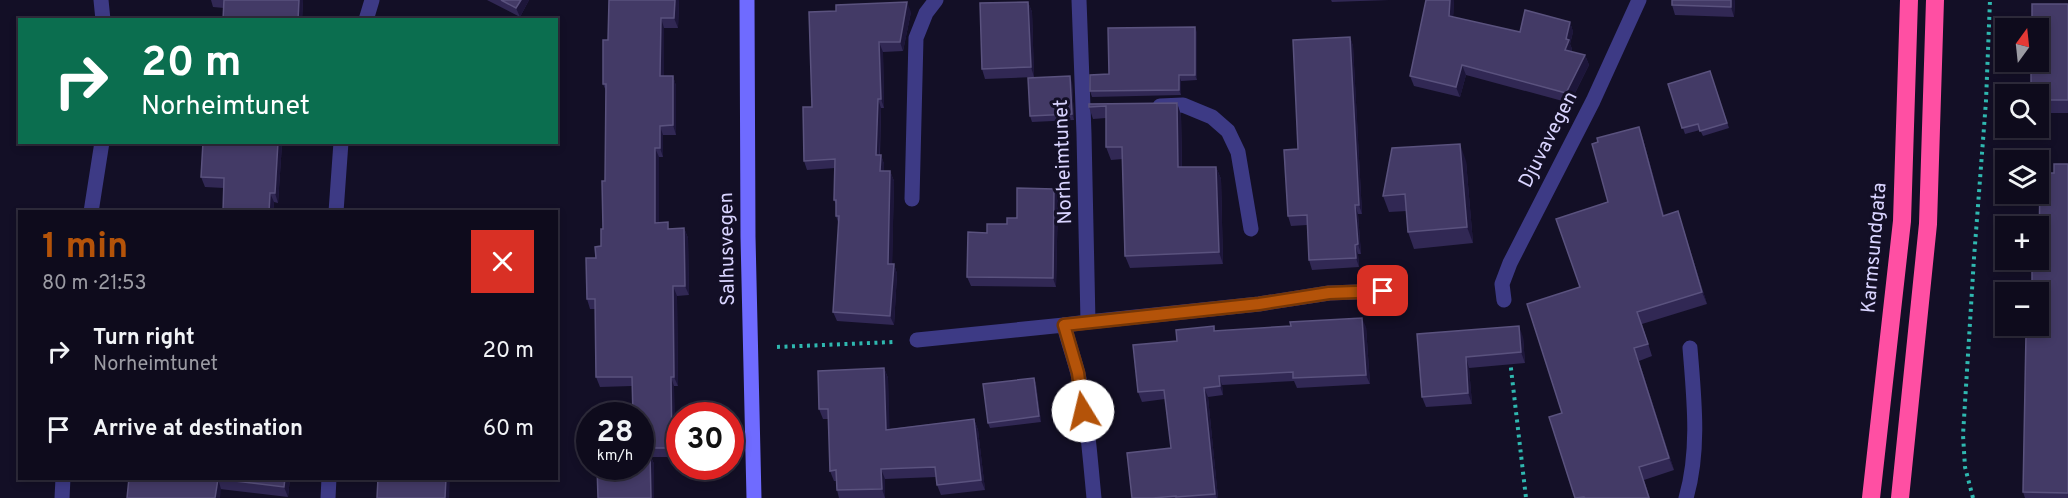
<!DOCTYPE html>
<meta charset="utf-8">
<style>
:root{--surface:#0e0b1c;--page:#1c1929;--text:#f1f3f6;--muted:#9b9ba3;--line:#2e2b3b;--accent:#b45309}
body{margin:0;font-family:Overpass,sans-serif;background:var(--page);color:var(--text);height:100vh;display:flex;flex-direction:column;font-size:22px;white-space:nowrap}
*{box-sizing:border-box;margin:0}
p{font-size:20px;color:var(--muted)}
.icon{flex:none;width:33px;height:33px;fill:none;stroke:currentColor;stroke-width:2;stroke-linecap:round;stroke-linejoin:round}
.map{position:relative;flex:1;overflow:hidden}
.sheet{position:absolute;left:18px;top:210px;width:540px;height:270px;display:flex;flex-direction:column;background:var(--surface);border-radius:0px;box-shadow:0 3px 9px #0003,0 0 0 2px var(--line)}
.sheet>*{flex:none}
.banner{position:absolute;left:18px;top:18px;width:540px;height:126px;border-radius:0px;box-shadow:0 3px 9px #0003,0 0 0 2px var(--line);background:#0b6e4f;color:#fff;overflow:hidden}
.needle{width:39px;rotate:15deg}
.buttons{position:absolute;left:1995px;top:18px;display:grid;gap:12px}
.buttons a{display:grid;place-items:center;width:54px;height:54px;border-radius:0px;background:var(--surface);box-shadow:0 3px 9px #0003,0 0 0 2px var(--line);font-size:30px}
.speed{position:absolute;left:576px;top:402px;display:flex;gap:12px;font-size:30px;font-weight:700;text-align:center}
.speed>*{display:grid;place-content:center;width:78px;height:78px;border-radius:50%;background:var(--surface);box-shadow:0 3px 9px #0003,0 0 0 2px var(--line);line-height:1}
.speed small{font-size:15px;font-weight:400}
.speed .limit{border:9px solid #d22;background:#fff;color:#111}
.pin{position:absolute;display:grid;place-items:center;width:51px;height:51px;color:#fff;margin:-26px;border-radius:12px;box-shadow:0 3px 9px #0006}
.me{position:absolute;width:66px;margin:-33px;rotate:351deg;stroke-linejoin:round;filter:drop-shadow(0 0 4px #0008)}
.turn{display:flex;align-items:center;gap:21px;height:126px;padding:0 24px;font-size:27px}
.turn .icon{width:78px;height:78px;stroke-width:2.5}
.turn b{display:block;font-size:42px;line-height:51px}
.round{display:grid;place-items:center;flex:none;width:63px;height:63px;border-radius:0px;background:var(--page)}
.overview{display:flex;align-items:center;justify-content:space-between;height:102px;padding:0 24px}
h1{font-size:36px;font-weight:700;line-height:45px;color:var(--accent)}
ul{padding:0;list-style:none}
li{display:flex;align-items:center;gap:18px;height:78px;padding:0 24px}
li div{flex:1}
li b{display:block;font-size:22px}
li em{font-style:normal}
.map>svg:first-child{display:block}
.lines{fill:none;stroke-linecap:round;stroke-linejoin:round}
.path{stroke:#2fb8b0;stroke-width:4;stroke-dasharray:3 4.5;stroke-linecap:butt}
.lane{stroke:#3d3a85;stroke-width:15}
.street{stroke:#3d3a85;stroke-width:15}
.secondary{stroke:#6f6bff;stroke-width:15}
.highway{stroke:#ff4fa3;stroke-width:18}
.wall{fill:#312854}
.shaded-wall{fill:#1d163a}
.building{fill:#433a66;stroke:#5a527e;stroke-width:1.5}
.route-casing{stroke:#753606;stroke-width:15}
.route{stroke:#b45309;stroke-width:10}
.labels{text-anchor:middle;dominant-baseline:central;stroke-width:6;stroke-linejoin:round;paint-order:stroke}
.street-label{font-size:20px;fill:#d9d4ff;stroke:#130f26}
</style>
<div class="map">
<svg width="2068" height="498" viewBox="0 0 2068 498">
<rect width="100%" height="100%" fill="#130f26"/>
<g class="lines">
<path class="path" d="M 777,347 L 893,342
M 1510,360 L 1526,498
M 1973,498 L 1965,467 L 1963,435 L 1974,258 L 1986,101 L 1990,0"/>
<path class="lane" d="M 1160,106 L 1183,105 L 1212,117 L 1228,131 L 1238,152 L 1251,229
M 912,199 L 916,38 L 926,13 L 936,0
M 1088,322 L 1259,304 L 1329,293 L 1383,291
M 917,340 L 1064,325
M 1686,498 C 1700,450 1694,398 1690,348"/>
<path class="street" d="M 101,0 L 103,20
M 1079,0 L 1084,134 L 1088,322 L 1064,325 C 1068,342 1074,358 1078,374 C 1087,414 1090,457 1094,498
M 366,20 L 372,0
M 91,212 L 102,142
M 336,212 L 341,142
M 1504,300 L 1502,284 L 1510,263 L 1593,101 L 1639,0
M 62,498 L 63,478
M 328,498 L 329,478"/>
<path class="secondary" d="M 747,0 L 748,237 L 754,498"/>
<path class="highway" d="M 1871,498 L 1902,221 L 1909,0
M 1900,498 L 1928,224 L 1935,0"/>
</g>
<path class="wall" d="M 211,0 L 303,0 L 302,20 L 224,8 L 213,7 Z
M 487,0 L 529,0 L 520,17 Z
M 679,0 L 678,28 L 664,28 L 664,76 L 673,76 L 676,86 L 676,135 L 663,135 L 663,157 L 659,157 L 659,222 L 670,229 L 684,228 L 688,238 L 689,295 L 677,296 L 678,386 L 674,386 L 675,457 L 651,457 L 654,464 L 640,466 L 640,416 L 632,386 L 600,387 L 596,377 L 595,309 L 590,309 L 587,299 L 596,258 L 601,246 L 603,229 L 605,181 L 606,91 L 603,84 L 608,40 Z
M 1331,0 L 1389,0 L 1332,2 Z
M 1454,0 L 1453,17 L 1520,32 L 1570,22 L 1573,32 L 1570,44 L 1572,49 L 1571,52 L 1585,55 L 1589,65 L 1570,103 L 1466,75 L 1460,97 L 1414,86 L 1410,76 Z
M 1735,0 L 1734,17 L 1675,15 L 1672,5 Z
M 1028,2 L 1032,12 L 1034,77 L 985,79 L 982,69 Z
M 2068,4 L 2068,113 L 2038,113 L 2038,94 Z
M 911,12 L 903,51 L 883,52 L 884,108 L 881,108 L 880,155 L 881,155 L 884,164 L 884,171 L 890,171 L 894,181 L 892,264 L 894,264 L 897,274 L 894,325 L 837,321 L 833,312 L 839,225 L 836,216 L 836,204 L 834,200 L 835,168 L 807,170 L 804,161 L 812,107 Z
M 1197,32 L 1197,80 L 1181,81 L 1181,95 L 1092,97 L 1090,91 L 1109,74 Z
M 1350,37 L 1353,46 L 1362,214 L 1358,214 L 1361,254 L 1358,254 L 1359,267 L 1312,270 L 1309,260 L 1307,225 L 1291,226 L 1288,216 L 1298,149 Z
M 1710,71 L 1729,128 L 1703,136 L 1700,130 L 1685,134 L 1668,84 Z
M 1072,82 L 1074,120 L 1032,122 L 1030,116 Z
M 1177,103 L 1181,115 L 1182,167 L 1216,167 L 1221,179 L 1223,264 L 1130,268 L 1125,256 L 1123,159 L 1111,160 L 1106,147 L 1106,118 L 1093,119 L 1089,107 Z
M 1639,127 L 1643,139 L 1664,215 L 1682,224 L 1707,304 L 1642,324 L 1652,356 L 1639,361 L 1674,470 L 1644,480 L 1650,498 L 1575,498 L 1562,413 L 1580,287 L 1608,202 L 1598,142 Z
M 203,142 L 317,142 L 317,146 L 282,144 L 278,203 L 274,202 L 273,212 L 223,212 L 224,188 L 205,187 L 201,177 Z
M 1466,161 L 1473,243 L 1414,249 L 1408,232 L 1407,211 L 1389,212 L 1383,196 Z
M 2068,164 L 2068,498 L 2025,498 L 2023,492 L 2032,333 L 2054,173 Z
M 1054,189 L 1058,198 L 1056,287 L 971,286 L 967,277 L 987,233 L 1007,224 Z
M 1214,326 L 1215,331 L 1366,327 L 1370,384 L 1297,388 L 1294,381 L 1222,385 L 1223,395 L 1208,397 L 1218,498 L 1132,498 L 1171,448 L 1165,399 L 1142,402 L 1138,392 L 1177,341 Z
M 1417,334 L 1523,337 L 1525,363 L 1469,368 L 1472,404 L 1426,407 L 1422,397 Z
M 884,368 L 888,378 L 889,429 L 974,419 L 978,430 L 985,490 L 941,495 L 937,485 L 936,477 L 885,479 L 885,498 L 839,498 L 837,490 L 836,481 L 834,481 L 830,471 L 829,419 L 823,419 L 819,409 Z
M 1034,378 L 1036,384 L 1041,422 L 990,428 L 988,423 Z
M 126,478 L 290,478 L 288,497 Z"/>
<path class="shaded-wall" d="M 299,0 L 303,0 L 302,20 L 298,20 Z
M 521,0 L 529,0 L 520,17 L 516,8 Z
M 675,0 L 679,0 L 678,28 L 674,18 Z
M 1450,0 L 1454,0 L 1453,26 L 1449,16 Z
M 1731,0 L 1735,0 L 1734,17 L 1731,7 Z
M 907,2 L 911,12 L 903,51 L 900,42 Z
M 1028,2 L 1032,12 L 1034,77 L 1031,67 Z
M 661,18 L 664,28 L 664,86 L 660,76 Z
M 1570,22 L 1573,32 L 1570,44 L 1572,49 L 1568,60 L 1565,50 L 1566,39 Z
M 1195,27 L 1197,32 L 1197,80 L 1195,75 Z
M 1350,37 L 1353,46 L 1362,214 L 1359,205 Z
M 879,42 L 883,52 L 884,108 L 881,99 Z
M 1585,55 L 1589,65 L 1570,103 L 1566,93 Z
M 1462,65 L 1466,75 L 1460,97 L 1456,87 Z
M 1179,75 L 1181,81 L 1181,95 L 1179,90 Z
M 673,76 L 676,86 L 676,135 L 673,125 Z
M 1070,76 L 1072,82 L 1074,120 L 1072,114 Z
M 878,99 L 881,108 L 879,164 L 876,155 Z
M 1177,103 L 1181,115 L 1182,179 L 1178,167 Z
M 660,126 L 663,135 L 663,157 L 660,148 Z
M 1639,127 L 1643,139 L 1668,228 L 1663,216 Z
M 278,142 L 281,142 L 282,144 L 278,203 L 275,193 Z
M 1460,144 L 1466,161 L 1473,243 L 1467,227 Z
M 655,148 L 659,157 L 659,232 L 655,223 Z
M 881,155 L 884,164 L 884,180 L 880,171 Z
M 1216,167 L 1221,179 L 1223,264 L 1219,252 Z
M 890,171 L 894,181 L 892,274 L 888,264 Z
M 1054,189 L 1058,198 L 1056,287 L 1053,278 Z
M 270,193 L 274,202 L 273,212 L 269,212 Z
M 1355,205 L 1358,214 L 1361,254 L 1358,244 Z
M 1678,211 L 1682,224 L 1707,304 L 1702,292 Z
M 684,228 L 688,238 L 689,295 L 685,286 Z
M 1355,245 L 1358,254 L 1359,267 L 1356,258 Z
M 894,264 L 897,274 L 894,325 L 890,316 Z
M 673,286 L 677,296 L 678,386 L 674,377 Z
M 1362,318 L 1366,327 L 1370,384 L 1366,375 Z
M 1519,326 L 1523,337 L 1525,363 L 1521,352 Z
M 1634,348 L 1639,361 L 1674,470 L 1669,458 Z
M 1466,357 L 1469,368 L 1472,404 L 1468,393 Z
M 884,368 L 888,378 L 890,440 L 886,430 Z
M 1219,376 L 1222,385 L 1223,395 L 1220,386 Z
M 671,377 L 674,386 L 675,457 L 672,448 Z
M 1034,378 L 1036,384 L 1041,422 L 1039,416 Z
M 1204,388 L 1208,397 L 1218,498 L 1217,498 L 1215,494 Z
M 974,419 L 978,430 L 985,490 L 981,480 Z
M 650,454 L 654,464 L 654,498 L 651,498 Z
M 881,469 L 885,479 L 885,498 L 882,489 Z
M 285,478 L 290,478 L 288,497 L 284,487 Z
M 446,478 L 450,478 L 449,498 L 445,498 Z
M 218,479 L 221,489 L 220,498 L 215,498 Z"/>
<path class="building" d="M 224,0 L 299,0 L 298,20 L 223,20 Z
M 501,0 L 521,0 L 516,8 Z
M 609,0 L 675,0 L 674,18 L 661,18 L 660,76 L 673,76 L 673,125 L 660,126 L 660,148 L 655,148 L 655,223 L 668,222 L 668,229 L 684,228 L 685,286 L 673,286 L 674,377 L 671,377 L 672,448 L 640,448 L 640,416 L 633,416 L 632,377 L 596,377 L 595,299 L 587,299 L 586,258 L 596,258 L 595,247 L 601,246 L 601,229 L 603,229 L 602,181 L 605,181 L 606,84 L 603,84 L 603,40 L 608,40 Z
M 1426,0 L 1450,0 L 1449,16 L 1520,32 L 1525,10 L 1570,22 L 1566,39 L 1569,40 L 1565,50 L 1585,55 L 1566,93 L 1462,65 L 1456,87 L 1410,76 Z
M 1672,0 L 1731,0 L 1731,7 L 1672,5 Z
M 907,2 L 900,42 L 879,42 L 881,99 L 878,99 L 876,155 L 881,155 L 880,171 L 890,171 L 888,264 L 894,264 L 890,316 L 833,312 L 839,216 L 836,216 L 836,200 L 834,200 L 835,159 L 804,161 L 803,107 L 812,107 L 809,12 L 836,11 L 836,5 Z
M 1028,2 L 1031,67 L 982,69 L 980,3 Z
M 2032,4 L 2068,4 L 2068,100 L 2038,100 L 2038,94 L 2031,94 L 2031,62 L 2038,62 L 2038,28 L 2032,28 Z
M 1195,27 L 1195,75 L 1179,75 L 1179,90 L 1090,91 L 1090,75 L 1109,74 L 1108,28 Z
M 1350,37 L 1359,205 L 1355,205 L 1358,244 L 1355,245 L 1356,258 L 1309,260 L 1307,215 L 1288,216 L 1284,150 L 1298,149 L 1293,40 Z
M 1710,71 L 1727,123 L 1700,131 L 1698,124 L 1682,128 L 1668,84 Z
M 1070,76 L 1072,114 L 1030,116 L 1028,78 Z
M 1177,103 L 1178,167 L 1216,167 L 1219,252 L 1125,256 L 1122,147 L 1106,147 L 1106,106 L 1089,107 L 1089,104 Z
M 1639,127 L 1663,216 L 1678,211 L 1702,292 L 1637,312 L 1648,344 L 1634,348 L 1669,458 L 1639,467 L 1649,498 L 1585,498 L 1584,497 L 1575,498 L 1549,417 L 1562,413 L 1527,304 L 1580,287 L 1556,219 L 1608,202 L 1592,144 L 1598,142 L 1597,138 Z
M 203,142 L 278,142 L 275,193 L 270,193 L 269,212 L 223,212 L 224,178 L 201,177 Z
M 1460,144 L 1467,227 L 1408,232 L 1405,194 L 1383,196 L 1392,148 Z
M 2054,164 L 2068,164 L 2068,493 L 2023,492 L 2026,334 L 2032,333 L 2032,326 L 2038,326 L 2038,292 L 2032,292 L 2032,260 L 2038,260 L 2038,255 L 2039,255 L 2040,173 L 2054,173 Z
M 1017,188 L 1054,189 L 1053,278 L 967,277 L 968,232 L 987,233 L 987,224 L 1007,224 L 1007,218 L 1017,218 Z
M 1362,318 L 1366,375 L 1293,378 L 1293,372 L 1219,376 L 1220,386 L 1204,388 L 1215,494 L 1176,497 L 1176,496 L 1153,498 L 1132,498 L 1127,453 L 1171,448 L 1164,390 L 1138,392 L 1133,345 L 1177,341 L 1176,330 L 1214,326 L 1214,331 L 1291,326 L 1290,322 Z
M 1519,326 L 1521,352 L 1466,357 L 1468,393 L 1422,397 L 1417,334 Z
M 884,368 L 886,430 L 974,419 L 981,480 L 937,485 L 935,467 L 881,469 L 882,489 L 837,490 L 836,470 L 830,471 L 828,409 L 819,409 L 818,371 Z
M 1034,378 L 1039,416 L 988,423 L 983,384 Z
M 640,454 L 650,454 L 651,498 L 598,498 L 597,466 L 640,466 Z
M 129,478 L 285,478 L 284,487 L 218,479 L 215,498 L 127,498 Z
M 378,478 L 446,478 L 445,498 L 377,498 Z"/>
<g class="lines">
<g class="route-casing">
<path id="route" d="M 1083,411 L 1078,373 L 1064,325 L 1259,304 L 1329,293 L 1383,291"/>
</g>
<use href="#route" class="route"/>
</g>
<g class="labels">
<g class="street-label">
<text transform="translate(1549 140) rotate(-63)">Djuvavegen</text>
<text transform="translate(1064 162) rotate(-92)">Norheimtunet</text>
<text transform="translate(1875 248) rotate(-85)">Karmsundgata</text>
<text transform="translate(728 249) rotate(-91)">Salhusvegen</text>
</g>
</g>
</svg>
<div class="buttons">
<a><svg class="needle" viewBox="-14 -14 28 28"><path d="M0-13l5 13h-10z" fill="#e53935"/><path d="M0 13l5-13h-10z" fill="#9b9ba3"/></svg></a>
<a><svg class="icon" aria-label="search" viewBox="0 0 24 24"><circle cx="10" cy="10" r="6"/><path d="M15 15l6 6"/></svg></a>
<a><svg class="icon" aria-label="layers" viewBox="0 0 24 24"><path d="M12 4l9 5-9 5-9-5zM3 14l9 5 9-5"/></svg></a>
<a>+</a>
<a>−</a>
</div>
<div class="speed"><div>28<small>km/h</small></div><div class="limit">30</div></div>
<div class="pin" style="left:1383px;top:291px;background:#d93025"><svg class="icon" aria-label="arrive" viewBox="0 0 24 24"><path d="M6 21V4h12l-3 4 3 4H6"/></svg></div>
<svg class="me" style="left:1083px;top:411px" viewBox="-20 -20 40 40"><circle r="19" fill="#fff"/><path d="M0-13L10 11 0 6-10 11z" fill="#b45309"/></svg>
<div class="banner">
<div class="turn"><svg class="icon" aria-label="right" viewBox="0 0 24 24"><path d="M7 20v-9h11M14 6l5 5-5 5"/></svg><div><b>20 m</b>Norheimtunet</div></div>
</div>
<section class="sheet">
<div class="overview"><div><h1>1 min</h1><p>80 m · 21:53</p></div><a class="round" style="background:#d93025;color:#fff"><svg class="icon" aria-label="close" viewBox="0 0 24 24"><path d="M6 6l12 12M18 6L6 18"/></svg></a></div>
<ul>
<li><svg class="icon" aria-label="right" viewBox="0 0 24 24"><path d="M7 20v-9h11M14 6l5 5-5 5"/></svg><div><b>Turn right</b><p>Norheimtunet</p></div><em>20 m</em></li>
<li><svg class="icon" aria-label="arrive" viewBox="0 0 24 24"><path d="M6 21V4h12l-3 4 3 4H6"/></svg><div><b>Arrive at destination</b></div><em>60 m</em></li>
</ul>
</section>
</div>
